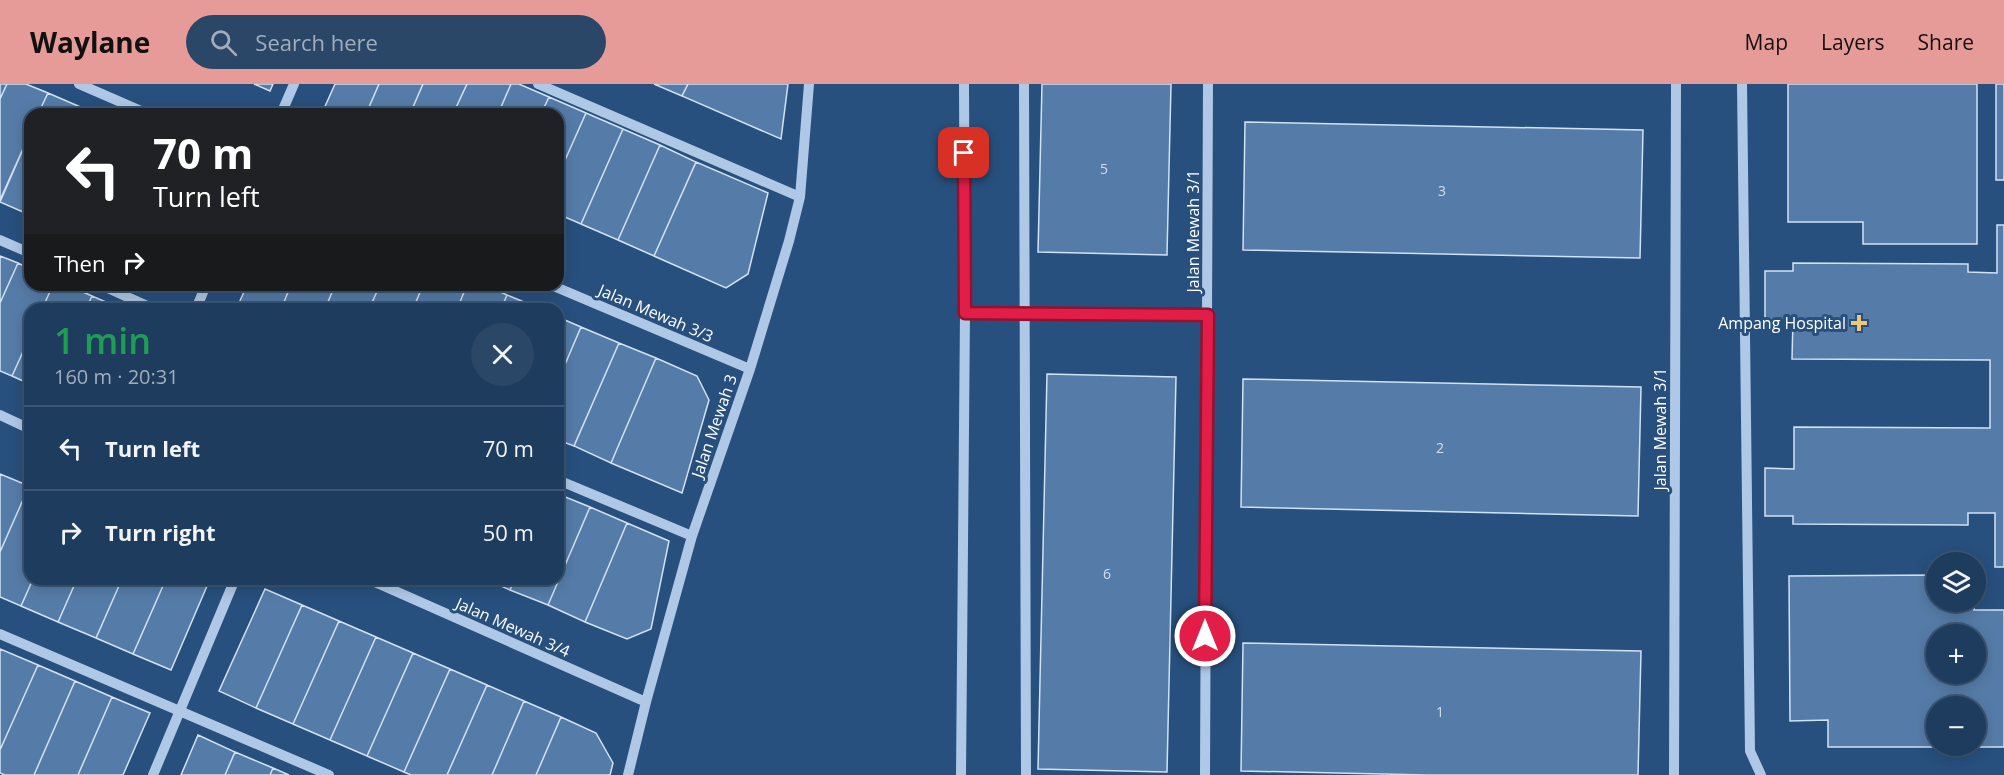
<!DOCTYPE html>
<meta charset="utf-8">
<style>
:root{--surface:#1e3c5e;--page:#2b4767;--text:#f1f3f6;--muted:#a1adbc;--line:#3c5673;--accent:#e69b98}
body{margin:0;font-family:"Open Sans",sans-serif;background:var(--page);color:var(--text);height:100vh;display:flex;flex-direction:column;font-size:22px;white-space:nowrap}
*{box-sizing:border-box;margin:0}
p{font-size:20px;color:var(--muted)}
.icon{flex:none;width:33px;height:33px;fill:none;stroke:currentColor;stroke-width:2;stroke-linecap:round;stroke-linejoin:round}
.map{position:relative;flex:1;overflow:hidden}
.panel{position:absolute;left:24px;top:219px;width:540px;height:282px;display:flex;flex-direction:column;background:var(--surface);border-radius:18px;box-shadow:0 3px 15px #0003,0 0 0 2px var(--line)}
.panel>*{flex:none}
.guide{position:absolute;left:24px;top:24px;width:540px;height:183px;border-radius:18px;box-shadow:0 3px 15px #0003,0 0 0 2px var(--line);background:#202124;color:#fff;overflow:hidden}
.buttons{position:absolute;left:1926px;top:468px;display:grid;gap:12px}
.buttons a{display:grid;place-items:center;width:60px;height:60px;border-radius:50%;background:var(--surface);box-shadow:0 3px 15px #0003,0 0 0 2px var(--line);font-size:30px}
.pin{position:absolute;display:grid;place-items:center;width:51px;height:51px;color:#fff;margin:-26px;border-radius:12px;box-shadow:0 3px 9px #0006}
.me{position:absolute;width:66px;margin:-33px;rotate:0deg;stroke-linejoin:round;filter:drop-shadow(0 0 4px #0008)}
.turn{display:flex;align-items:center;gap:21px;height:126px;padding:0 30px;font-size:27px}
.turn .icon{width:78px;height:78px;stroke-width:2.5}
.turn b{display:block;font-size:42px;line-height:51px}
.then{display:flex;align-items:center;height:57px;padding:0 30px;background:#0003;gap:12px;font-size:22px}
.round{display:grid;place-items:center;flex:none;width:63px;height:63px;border-radius:32px;background:var(--page)}
.head{display:flex;align-items:center;justify-content:space-between;height:102px;padding:0 30px}
h1{font-size:36px;font-weight:600;line-height:45px;color:#1e9e55}
ul{padding:0;list-style:none}
li{display:flex;align-items:center;gap:18px;height:84px;padding:0 30px;border-top:2px solid var(--line)}
li div{flex:1}
li b{display:block;font-size:22px}
li em{font-style:normal}
header{display:flex;align-items:center;gap:36px;box-sizing:border-box;height:84px;padding:0 30px;background:var(--accent);color:#111}
header strong{font-size:28px}
nav{display:flex;gap:33px;margin-inline-start:auto;font-size:21px}
.search{width:420px;height:54px;background:var(--page);display:flex;align-items:center;gap:15px;box-sizing:border-box;padding:0 21px;border-radius:33px;color:var(--muted);font-size:22px}
.map>svg:first-child{display:block}
.building{fill:#557ca8;stroke:#d1e2f4;stroke-width:1.5;fill-rule:evenodd}
.lines{fill:none;stroke-linecap:round;stroke-linejoin:round}
.minor{stroke:#afc8e5;stroke-width:10}
.route-casing{stroke:#92132f;stroke-width:15}
.route{stroke:#e11d48;stroke-width:10}
.poi-dot{fill:#ecc775;stroke:#28507e;stroke-width:2}
.labels{text-anchor:middle;dominant-baseline:central;stroke-width:6;stroke-linejoin:round;paint-order:stroke}
.number-label{font-size:14px;fill:#d4dee9}
.street-label{font-size:16px;fill:#fff;stroke:#28507e}
.poi-label{font-size:16px;fill:#fff;stroke:#28507e;text-anchor:end}
</style>
<header>
<strong>Waylane</strong>
<div class="search"><svg class="icon" aria-label="search" viewBox="0 0 24 24"><circle cx="10" cy="10" r="6"/><path d="M15 15l6 6"/></svg>Search here</div>
<nav><a>Map</a><a>Layers</a><a>Share</a></nav>
</header>
<div class="map">
<svg width="2004" height="691" viewBox="0 0 2004 691">
<rect width="100%" height="100%" fill="#28507e"/>
<path class="building" d="M 0,0 L 7,0 L 0,15 Z
M 7,0 L 26,0 L 48,9 L 38,30 L 30,30 L 30,49 L 0,116 L 0,15 Z
M 254,0 L 273,0 L 270,7 Z
M 335,0 L 379,0 L 366,30 L 329,30 L 323,27 Z
M 379,0 L 423,0 L 410,30 L 366,30 Z
M 423,0 L 467,0 L 453,30 L 410,30 Z
M 467,0 L 511,0 L 498,30 L 453,30 Z
M 511,0 L 519,0 L 549,13 L 541,30 L 498,30 Z
M 654,0 L 688,0 L 682,12 Z
M 688,0 L 788,0 L 781,55 L 682,12 Z
M 1042,0 L 1171,0 L 1167,171 L 1038,168 Z
M 1788,0 L 1977,0 L 1977,160 L 1863,160 L 1863,138 L 1788,138 Z
M 1996,0 L 2004,0 L 2004,96 L 1996,96 Z
M 48,9 L 85,25 L 83,30 L 38,30 Z
M 549,13 L 586,29 L 558,92 L 558,30 L 541,30 Z
M 586,29 L 623,45 L 581,140 L 558,130 L 558,92 Z
M 1245,38 L 1643,46 L 1640,174 L 1243,166 Z
M 623,45 L 660,61 L 618,156 L 581,140 Z
M 30,49 L 30,131 L 0,118 Z
M 660,61 L 696,78 L 654,172 L 618,156 Z
M 696,78 L 768,109 L 748,190 L 726,204 L 654,172 Z
M 1997,141 L 2004,141 L 2004,483 L 1995,483 L 1995,429 L 1968,429 L 1968,441 L 1793,440 L 1793,432 L 1765,432 L 1765,384 L 1794,385 L 1794,343 L 1990,344 L 1990,276 L 1792,275 L 1793,235 L 1765,235 L 1765,187 L 1793,187 L 1793,179 L 1968,180 L 1968,188 L 1997,189 Z
M 0,172 L 18,179 L 0,219 Z
M 18,179 L 30,185 L 30,201 L 53,201 L 42,225 L 30,225 L 30,252 L 12,292 L 0,287 L 0,219 Z
M 53,201 L 67,201 L 92,212 L 86,225 L 42,225 Z
M 247,201 L 291,201 L 281,225 L 253,225 L 239,219 Z
M 291,201 L 335,201 L 325,225 L 281,225 Z
M 335,201 L 380,201 L 369,225 L 325,225 Z
M 380,201 L 423,201 L 413,225 L 369,225 Z
M 423,201 L 467,201 L 457,225 L 413,225 Z
M 467,201 L 485,201 L 507,211 L 501,225 L 457,225 Z
M 507,211 L 541,225 L 501,225 Z
M 92,212 L 122,225 L 86,225 Z
M 558,233 L 581,243 L 558,297 Z
M 581,243 L 619,259 L 574,362 L 558,356 L 558,297 Z
M 30,252 L 30,300 L 12,292 Z
M 619,259 L 656,274 L 611,379 L 574,362 Z
M 656,274 L 697,292 L 709,316 L 682,409 L 611,379 Z
M 1047,290 L 1176,293 L 1167,688 L 1038,685 Z
M 1243,295 L 1641,303 L 1638,432 L 1241,423 Z
M 0,390 L 29,402 L 0,468 Z
M 29,402 L 30,495 L 33,495 L 21,522 L 0,513 L 0,468 Z
M 558,410 L 590,423 L 548,521 L 510,506 L 515,495 L 558,495 Z
M 590,423 L 627,439 L 585,538 L 548,521 Z
M 627,439 L 669,457 L 651,545 L 627,555 L 585,538 Z
M 1936,491 L 1936,518 L 1974,518 L 1974,526 L 2004,526 L 2004,663 L 1828,663 L 1828,636 L 1790,637 L 1789,492 ZM 1936,550 L 1976,550 L 1976,590 L 1936,590 ZM 1936,622 L 1976,622 L 1976,662 L 1936,662 Z
M 33,495 L 77,495 L 58,538 L 21,522 Z
M 77,495 L 122,495 L 96,554 L 58,538 Z
M 122,495 L 166,495 L 133,570 L 96,554 Z
M 166,495 L 210,495 L 171,586 L 133,570 Z
M 485,495 L 515,495 L 510,506 Z
M 265,505 L 302,521 L 256,624 L 219,607 Z
M 302,521 L 339,537 L 293,640 L 256,624 Z
M 339,537 L 376,553 L 330,656 L 293,640 Z
M 376,553 L 413,569 L 367,672 L 330,656 Z
M 1243,559 L 1641,567 L 1638,691 L 1428,691 L 1241,687 Z
M 0,565 L 38,581 L 0,666 Z
M 413,569 L 450,585 L 404,688 L 367,672 Z
M 38,581 L 75,597 L 34,691 L 5,691 L 0,689 L 0,666 Z
M 450,585 L 487,601 L 447,691 L 411,691 L 404,688 Z
M 75,597 L 112,613 L 78,691 L 34,691 Z
M 487,601 L 524,617 L 492,691 L 447,691 Z
M 112,613 L 150,629 L 123,691 L 78,691 Z
M 524,617 L 561,633 L 536,691 L 492,691 Z
M 561,633 L 596,649 L 613,679 L 610,691 L 536,691 Z
M 198,651 L 235,668 L 225,691 L 181,691 Z
M 235,668 L 273,684 L 270,691 L 225,691 Z
M 273,684 L 289,691 L 270,691 Z"/>
<g class="lines">
<path class="minor" d="M 79,0 L 148,30
M 538,0 L 800,113
M 1024,0 L 1026,691
M 1742,0 L 1750,667 L 1761,691
M 281,30 L 294,0
M 0,156 L 30,169
M 101,201 L 154,225
M 551,201 L 750,285
M 196,225 L 206,201
M 965,229 L 1207,231
M 0,331 L 30,345
M 558,396 L 692,452
M 368,495 L 646,618
M 0,550 L 329,691
M 153,691 L 235,495
M 628,691 L 646,618 L 692,452 L 750,285 L 789,157 L 800,113 L 809,0
M 961,691 L 965,229 L 964,0
M 1205,691 L 1208,0
M 1674,691 L 1676,0"/>
</g>
<g class="lines">
<g class="route-casing">
<path id="route" d="M 964,69 L 965,229 L 1208,231 L 1205,552"/>
</g>
<use href="#route" class="route"/>
</g>
<path class="poi-dot" d="M1856 230h6v6h6v6h-6v6h-6v-6h-6v-6h6z"/>
<g class="labels">
<g class="number-label">
<text x="1104" y="84">5</text>
<text x="1442" y="106">3</text>
<text x="1440" y="363">2</text>
<text x="1107" y="489">6</text>
<text x="1440" y="627">1</text>
</g>
<g class="street-label">
<text transform="translate(1193 147) rotate(-90)">Jalan Mewah 3/1</text>
<text transform="translate(656 229) rotate(23)">Jalan Mewah 3/3</text>
<text transform="translate(714 342) rotate(-71)">Jalan Mewah 3</text>
<text transform="translate(1660 345) rotate(-90)">Jalan Mewah 3/1</text>
<text transform="translate(513 543) rotate(24)">Jalan Mewah 3/4</text>
</g>
<g class="poi-label">
<text x="1846" y="239">Ampang Hospital</text>
</g>
</g>
</svg>
<div class="buttons">
<a><svg class="icon" aria-label="layers" viewBox="0 0 24 24"><path d="M12 4l9 5-9 5-9-5zM3 14l9 5 9-5"/></svg></a>
<a>+</a>
<a>−</a>
</div>
<div class="pin" style="left:964px;top:69px;background:#d93025"><svg class="icon" aria-label="arrive" viewBox="0 0 24 24"><path d="M6 21V4h12l-3 4 3 4H6"/></svg></div>
<svg class="me" style="left:1205px;top:552px" viewBox="-20 -20 40 40"><circle r="17" fill="#e11d48" stroke="#fff" stroke-width="3"/><path d="M0-11L8 9 0 5-8 9z" fill="#fff"/></svg>
<div class="guide">
<div class="turn"><svg class="icon" aria-label="left" viewBox="0 0 24 24"><path d="M17 20v-9H6M10 6l-5 5 5 5"/></svg><div><b>70 m</b>Turn left</div></div>
<div class="then">Then<svg class="icon" aria-label="right" viewBox="0 0 24 24"><path d="M7 20v-9h11M14 6l5 5-5 5"/></svg></div>
</div>
<section class="panel">
<div class="head"><div><h1>1 min</h1><p>160 m · 20:31</p></div><a class="round"><svg class="icon" aria-label="close" viewBox="0 0 24 24"><path d="M6 6l12 12M18 6L6 18"/></svg></a></div>
<ul>
<li><svg class="icon" aria-label="left" viewBox="0 0 24 24"><path d="M17 20v-9H6M10 6l-5 5 5 5"/></svg><div><b>Turn left</b></div><em>70 m</em></li>
<li><svg class="icon" aria-label="right" viewBox="0 0 24 24"><path d="M7 20v-9h11M14 6l5 5-5 5"/></svg><div><b>Turn right</b></div><em>50 m</em></li>
</ul>
</section>
</div>
